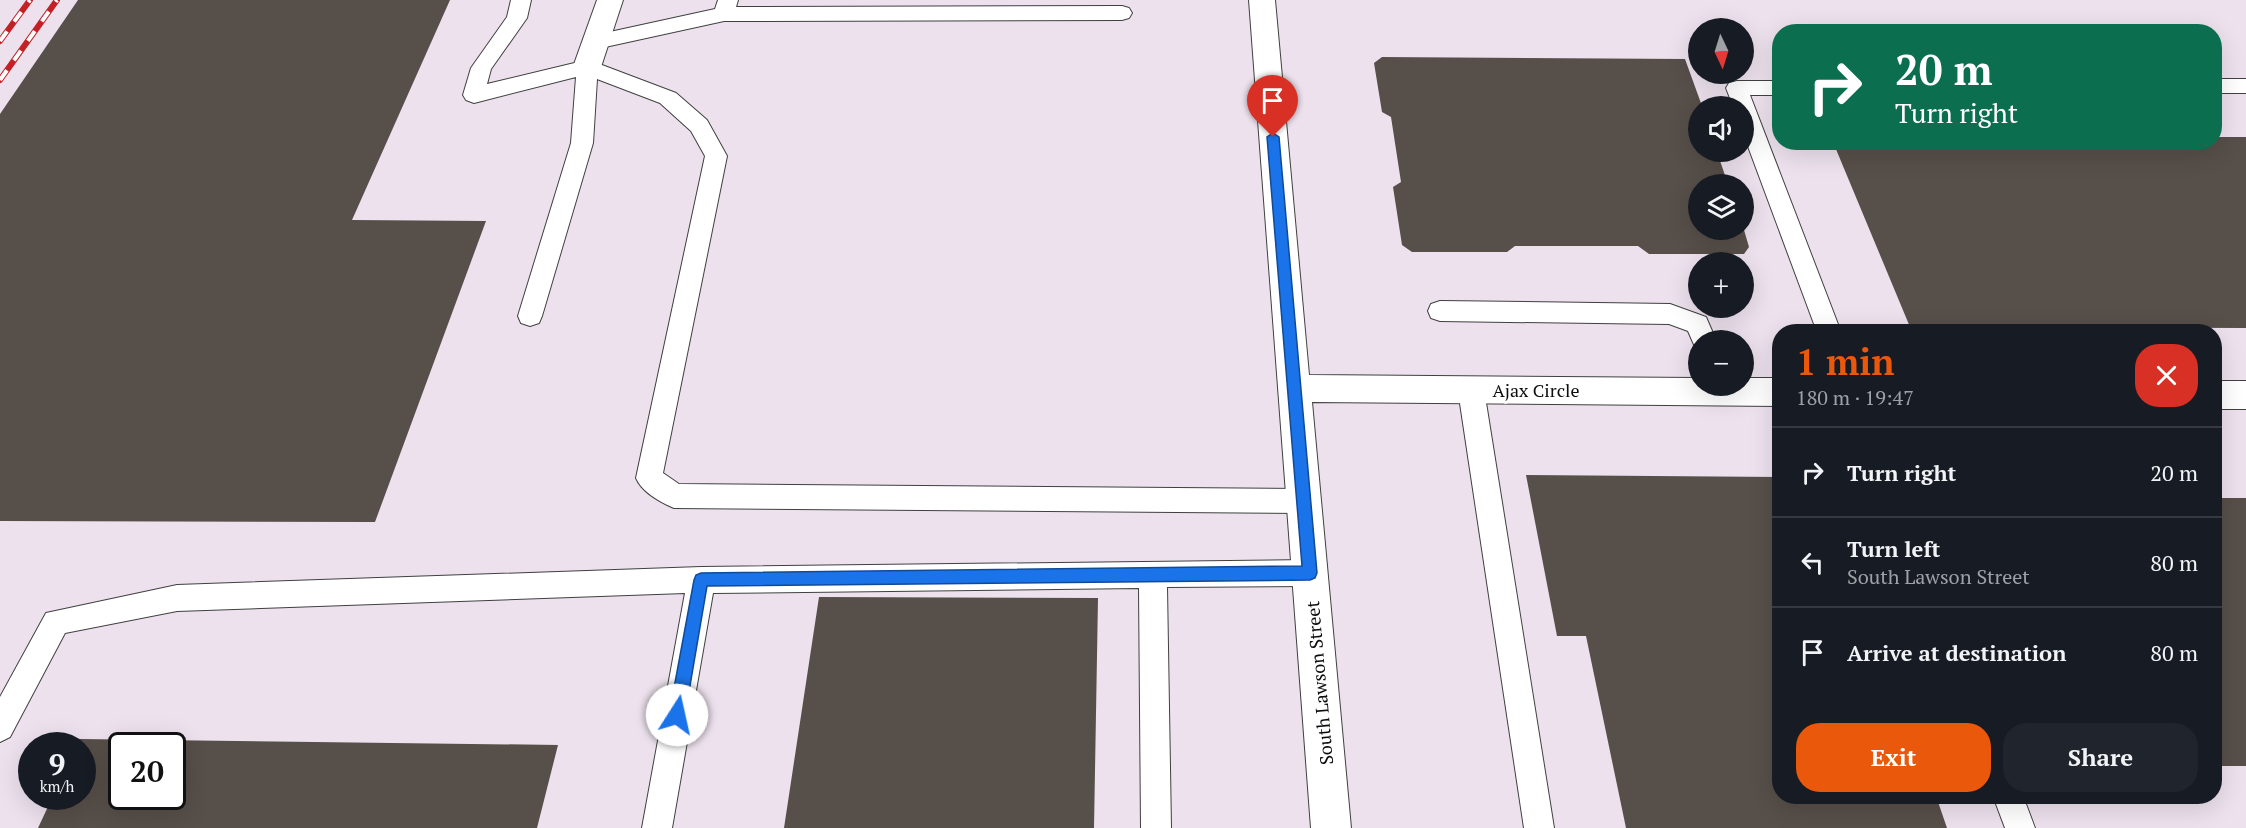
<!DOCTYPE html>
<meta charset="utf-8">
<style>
:root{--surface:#171b24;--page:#20242c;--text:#f1f3f6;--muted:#9ea1a6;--line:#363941;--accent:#ea580c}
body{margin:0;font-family:"PT Serif",serif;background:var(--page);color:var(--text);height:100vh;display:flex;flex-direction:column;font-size:22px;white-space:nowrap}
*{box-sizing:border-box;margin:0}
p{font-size:20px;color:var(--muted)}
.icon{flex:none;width:33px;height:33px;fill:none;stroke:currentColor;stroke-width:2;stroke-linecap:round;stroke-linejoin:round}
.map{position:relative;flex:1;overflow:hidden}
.side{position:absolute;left:1772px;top:324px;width:450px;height:480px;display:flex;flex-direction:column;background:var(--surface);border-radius:24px;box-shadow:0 6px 24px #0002}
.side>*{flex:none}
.guide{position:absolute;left:1772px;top:24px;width:450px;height:126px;border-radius:24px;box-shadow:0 6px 24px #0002;background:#0b6e4f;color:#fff;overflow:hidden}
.needle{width:39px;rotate:176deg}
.fabs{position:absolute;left:1688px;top:18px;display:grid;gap:12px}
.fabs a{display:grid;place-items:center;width:66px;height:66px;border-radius:50%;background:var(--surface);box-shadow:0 6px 24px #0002;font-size:30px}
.speed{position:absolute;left:18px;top:732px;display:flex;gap:12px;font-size:30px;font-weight:700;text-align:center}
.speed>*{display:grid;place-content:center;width:78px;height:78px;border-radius:50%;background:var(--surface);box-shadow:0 6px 24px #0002;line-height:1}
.speed small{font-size:15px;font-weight:400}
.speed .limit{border:3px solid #111;border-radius:9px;background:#fff;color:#111}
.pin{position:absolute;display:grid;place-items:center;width:51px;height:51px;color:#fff;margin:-62px -26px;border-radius:50% 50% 50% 0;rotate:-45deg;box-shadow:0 0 6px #0007}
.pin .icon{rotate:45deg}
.me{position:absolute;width:66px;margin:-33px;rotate:10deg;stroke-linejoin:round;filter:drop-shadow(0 0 4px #0008)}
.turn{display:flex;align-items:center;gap:21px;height:126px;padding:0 24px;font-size:27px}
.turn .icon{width:78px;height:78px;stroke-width:2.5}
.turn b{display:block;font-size:42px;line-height:51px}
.round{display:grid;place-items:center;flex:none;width:63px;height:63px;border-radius:24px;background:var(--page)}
.head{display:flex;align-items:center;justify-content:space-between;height:102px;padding:0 24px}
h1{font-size:36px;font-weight:800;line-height:45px;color:var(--accent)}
.cta{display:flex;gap:12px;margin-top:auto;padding:12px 24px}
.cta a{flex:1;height:69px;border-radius:24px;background:var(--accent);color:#fff;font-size:24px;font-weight:800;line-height:69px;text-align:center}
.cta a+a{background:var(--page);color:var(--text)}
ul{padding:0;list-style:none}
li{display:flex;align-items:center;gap:18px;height:90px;padding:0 24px;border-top:2px solid var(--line)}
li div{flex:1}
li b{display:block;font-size:22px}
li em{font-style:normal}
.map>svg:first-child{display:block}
.industrial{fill:#ece1ed;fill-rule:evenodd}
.building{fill:#574f49;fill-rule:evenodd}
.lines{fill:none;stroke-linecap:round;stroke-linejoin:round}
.lane-casing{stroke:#404040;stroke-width:2}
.street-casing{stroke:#404040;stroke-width:2}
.lane{fill:#fff;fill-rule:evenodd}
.street{fill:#fff;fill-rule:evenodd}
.rail-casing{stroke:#c22125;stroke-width:6}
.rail{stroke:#fff;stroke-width:4;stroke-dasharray:12;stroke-linecap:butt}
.route{fill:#1a73e8;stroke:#114b97;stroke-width:1.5}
.labels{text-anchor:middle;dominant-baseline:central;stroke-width:6;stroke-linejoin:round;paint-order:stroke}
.street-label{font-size:18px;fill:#0d0d0d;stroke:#fff}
</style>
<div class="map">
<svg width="2246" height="828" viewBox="0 0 2246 828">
<rect width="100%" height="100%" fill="#fffcee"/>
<path class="industrial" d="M 0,0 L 2246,0 L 2246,828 L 0,828 ZM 1698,28 L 1743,28 L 1743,74 L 1698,74 ZM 1779,32 L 2214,32 L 2214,142 L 1779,142 ZM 1698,106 L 1743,106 L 1743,152 L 1698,152 ZM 1698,184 L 1743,184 L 1743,230 L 1698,230 ZM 1698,262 L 1743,262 L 1743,308 L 1698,308 ZM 1779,332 L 2214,332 L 2214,796 L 1779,796 ZM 1698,340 L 1743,340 L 1743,386 L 1698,386 ZM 32,746 L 82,746 L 82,796 L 32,796 ZM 122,746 L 172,746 L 172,796 L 122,796 Z"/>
<path class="building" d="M 78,0 L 450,0 L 352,220 L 486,221 L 375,522 L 0,521 L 0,114 Z
M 1382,57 L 1685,59 L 1702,106 L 1698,106 L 1698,152 L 1717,152 L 1728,184 L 1698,184 L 1698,230 L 1744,230 L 1749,247 L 1744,254 L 1649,254 L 1638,246 L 1515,246 L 1507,252 L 1412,252 L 1402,245 L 1393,187 L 1401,182 L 1391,117 L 1382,112 L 1374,63 Z
M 2214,137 L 2246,137 L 2246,328 L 1910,327 L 1833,142 L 2214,142 Z
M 1526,475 L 1779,477 L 1779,796 L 1936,796 L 1947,828 L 1626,828 L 1586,636 L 1557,636 Z
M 2214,498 L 2246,498 L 2246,766 L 2214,766 Z
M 819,597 L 1098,598 L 1094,828 L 784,828 Z
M 80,739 L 558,745 L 537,828 L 38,828 L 53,796 L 82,796 L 82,746 L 77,746 ZM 122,746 L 172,746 L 172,796 L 122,796 Z"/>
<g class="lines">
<g class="lane-casing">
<path id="lane" d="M 511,0 L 531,0 L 527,18 L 491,69 L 487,84 L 587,60 L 594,62 L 676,93 L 707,120 L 727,156 L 663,473 L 679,484 L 1304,489 L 1313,493 L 1317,501 L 1313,509 L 1304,513 L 674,508 C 660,502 642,492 636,478 L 705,156 L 691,131 L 660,103 L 597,79 L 593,143 L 542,316 L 539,323 L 530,326 L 521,323 L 518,316 L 571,143 L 576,77 L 474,103 L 466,100 L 463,95 L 471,68 L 507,17 Z
M 718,0 L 738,0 L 736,7 L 1122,6 L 1129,8 L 1132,13 L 1129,18 L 1122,20 L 724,21 L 596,49 L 589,47 L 586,42 L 589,37 L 596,35 L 715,9 Z
M 2214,79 L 2246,79 L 2246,93 L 2214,93 Z
M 1737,81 L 1779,81 L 1779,95 L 1750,95 L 1841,332 L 1817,332 L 1743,133 L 1743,106 L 1733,106 L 1726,88 L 1729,83 Z
M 1440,301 L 1670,304 L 1706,317 L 1716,340 L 1698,340 L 1698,348 L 1695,347 L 1688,331 L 1669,324 L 1440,321 L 1431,318 L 1428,311 L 1431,304 Z
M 1471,379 L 1480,383 L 1484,390 L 1554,828 L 1524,828 L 1458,390 L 1462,383 Z
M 1310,560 L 1320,564 L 1324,573 L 1320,582 L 1310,586 L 1167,587 L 1171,828 L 1141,828 L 1139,588 L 713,593 L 672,828 L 642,828 L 685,593 L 177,611 L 65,633 L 10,737 L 0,742 L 0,697 L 46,613 L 177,585 L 701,567 Z
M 1993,796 L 2023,796 L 2035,828 L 2005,828 Z"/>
</g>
<g class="street-casing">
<path id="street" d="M 597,0 L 623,0 L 601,67 L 597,74 L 587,76 L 577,74 L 573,67 Z
M 1249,0 L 1275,0 L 1309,375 L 1698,378 L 1698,386 L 1743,386 L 1743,378 L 1779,378 L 1779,406 L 1312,402 L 1351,828 L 1311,828 Z
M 2214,381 L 2246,381 L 2246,409 L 2214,409 Z"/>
</g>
<use href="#lane" class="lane"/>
<use href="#street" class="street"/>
<g class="rail-casing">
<path id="rail" d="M 0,41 L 30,0
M 0,80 L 57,0"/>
</g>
<use href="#rail" class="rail"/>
</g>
<path class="route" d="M 1273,133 L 1279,137 L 1317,573 L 1315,578 L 1310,580 L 707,586 L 685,715 L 682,721 L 677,723 L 671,721 L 669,715 L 694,580 L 696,575 L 701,573 L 1302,566 L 1267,137 Z"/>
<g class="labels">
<g class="street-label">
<text x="1536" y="390">Ajax Circle</text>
<text transform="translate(1319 683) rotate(-95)">South Lawson Street</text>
</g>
</g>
</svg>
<div class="fabs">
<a><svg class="needle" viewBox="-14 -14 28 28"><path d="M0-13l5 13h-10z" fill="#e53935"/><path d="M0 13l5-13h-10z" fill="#9ea1a6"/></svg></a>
<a><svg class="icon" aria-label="sound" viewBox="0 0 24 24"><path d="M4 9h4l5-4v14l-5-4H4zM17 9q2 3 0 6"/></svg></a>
<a><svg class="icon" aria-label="layers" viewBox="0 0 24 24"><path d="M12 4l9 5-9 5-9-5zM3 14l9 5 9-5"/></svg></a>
<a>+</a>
<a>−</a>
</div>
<div class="speed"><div>9<small>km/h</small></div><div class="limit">20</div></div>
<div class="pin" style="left:1273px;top:137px;background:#d93025"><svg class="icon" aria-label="arrive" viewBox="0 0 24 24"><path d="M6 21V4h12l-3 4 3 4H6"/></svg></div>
<svg class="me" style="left:677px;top:715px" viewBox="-20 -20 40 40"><circle r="19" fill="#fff"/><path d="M0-13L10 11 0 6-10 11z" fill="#1a73e8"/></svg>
<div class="guide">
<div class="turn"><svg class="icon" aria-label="right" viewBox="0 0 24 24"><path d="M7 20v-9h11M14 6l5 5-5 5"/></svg><div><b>20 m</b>Turn right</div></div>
</div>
<section class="side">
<div class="head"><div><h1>1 min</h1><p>180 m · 19:47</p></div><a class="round" style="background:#d93025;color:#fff"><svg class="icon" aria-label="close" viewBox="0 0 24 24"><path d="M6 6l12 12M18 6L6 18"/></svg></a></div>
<ul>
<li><svg class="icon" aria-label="right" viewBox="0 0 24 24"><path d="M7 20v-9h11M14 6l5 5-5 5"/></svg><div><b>Turn right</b></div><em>20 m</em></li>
<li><svg class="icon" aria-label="left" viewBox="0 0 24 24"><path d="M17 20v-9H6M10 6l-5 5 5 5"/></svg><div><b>Turn left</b><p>South Lawson Street</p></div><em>80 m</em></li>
<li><svg class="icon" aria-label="arrive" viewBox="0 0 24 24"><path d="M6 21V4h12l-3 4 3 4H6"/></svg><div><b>Arrive at destination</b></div><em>80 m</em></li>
</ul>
<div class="cta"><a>Exit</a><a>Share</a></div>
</section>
</div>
